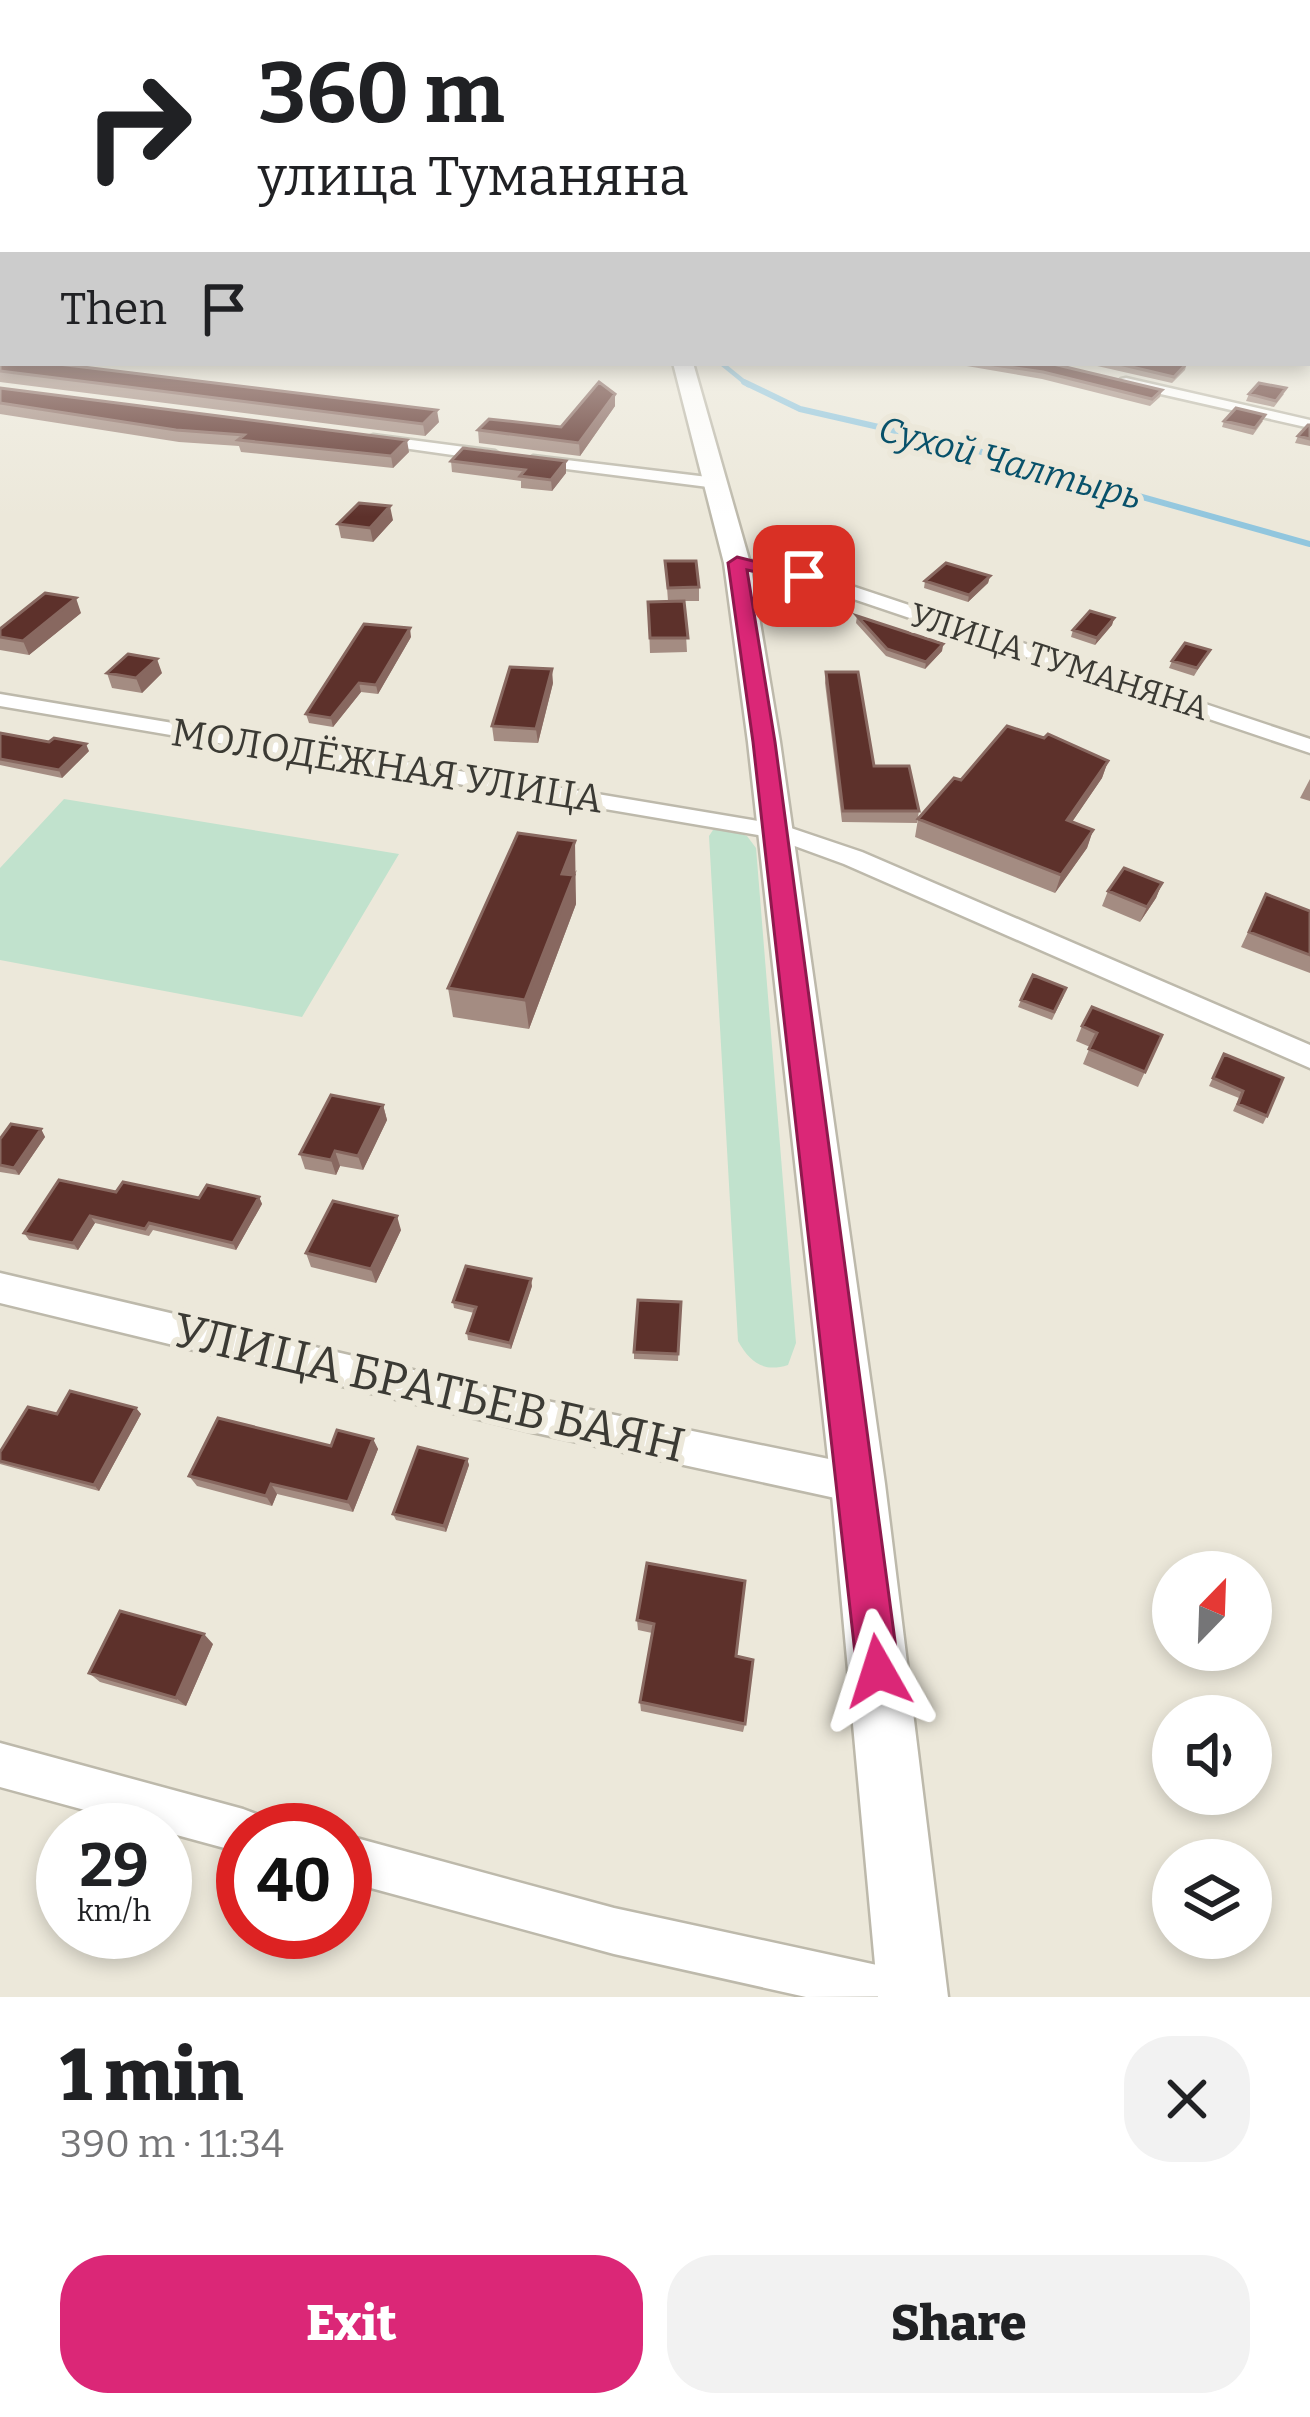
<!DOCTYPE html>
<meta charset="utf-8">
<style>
:root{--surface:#fff;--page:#f2f2f2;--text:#202124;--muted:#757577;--accent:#db2777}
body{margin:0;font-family:Bitter,serif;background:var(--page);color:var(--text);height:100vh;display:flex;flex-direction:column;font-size:45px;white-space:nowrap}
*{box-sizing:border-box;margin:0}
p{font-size:39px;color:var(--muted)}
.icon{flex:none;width:66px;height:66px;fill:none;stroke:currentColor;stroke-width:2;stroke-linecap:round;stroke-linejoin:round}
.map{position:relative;height:1997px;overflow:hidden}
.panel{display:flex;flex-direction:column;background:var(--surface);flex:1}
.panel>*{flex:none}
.banner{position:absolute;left:0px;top:0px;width:1311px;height:366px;box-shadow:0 6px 18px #0003;background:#fff;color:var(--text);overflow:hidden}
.needle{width:78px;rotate:23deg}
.tools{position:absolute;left:1152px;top:1551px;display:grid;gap:24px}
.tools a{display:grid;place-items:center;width:120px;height:120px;border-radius:50%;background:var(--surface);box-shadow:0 6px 18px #0003;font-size:60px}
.speed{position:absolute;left:36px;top:1803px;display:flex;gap:24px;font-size:60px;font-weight:700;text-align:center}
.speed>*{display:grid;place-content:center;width:156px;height:156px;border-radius:50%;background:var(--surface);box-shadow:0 6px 18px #0003;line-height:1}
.speed small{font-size:30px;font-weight:400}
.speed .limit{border:18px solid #d22;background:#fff;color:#111}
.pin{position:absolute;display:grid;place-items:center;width:102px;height:102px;color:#fff;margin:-51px;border-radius:24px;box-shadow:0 6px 18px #0006}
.me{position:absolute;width:132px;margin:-66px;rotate:354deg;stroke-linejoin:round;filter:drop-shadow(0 0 9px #0008)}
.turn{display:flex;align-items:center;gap:42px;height:252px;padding:0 60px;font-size:54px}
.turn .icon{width:156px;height:156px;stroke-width:2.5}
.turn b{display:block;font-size:84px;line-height:102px}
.then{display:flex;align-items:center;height:114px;padding:0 60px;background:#0003;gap:24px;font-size:45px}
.round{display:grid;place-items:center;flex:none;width:126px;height:126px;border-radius:48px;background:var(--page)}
.head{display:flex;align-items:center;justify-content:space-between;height:204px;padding:0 60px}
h1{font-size:72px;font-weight:800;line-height:90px}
.action{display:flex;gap:24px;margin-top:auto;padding:24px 60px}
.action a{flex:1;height:138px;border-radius:48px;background:var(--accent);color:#fff;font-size:48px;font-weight:800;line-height:138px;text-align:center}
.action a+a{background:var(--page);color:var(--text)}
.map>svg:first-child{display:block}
.green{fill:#c1e2cd}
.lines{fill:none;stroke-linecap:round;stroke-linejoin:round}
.stream-far1{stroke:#91c6de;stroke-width:4.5}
.stream{stroke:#91c6de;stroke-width:6}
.street-casing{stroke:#bdb9ab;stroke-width:5}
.secondary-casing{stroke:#bdb9ab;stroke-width:5}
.street{fill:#fff;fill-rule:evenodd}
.secondary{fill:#fff;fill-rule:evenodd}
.wall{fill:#a48c82}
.shaded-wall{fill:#886860}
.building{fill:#5d312b;stroke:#886860;stroke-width:3}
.route{fill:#db2777;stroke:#8e194d;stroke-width:3}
.labels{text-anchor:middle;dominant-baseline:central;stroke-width:12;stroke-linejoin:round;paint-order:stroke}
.far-street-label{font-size:33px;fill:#3b3a34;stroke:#ece8da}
.far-water-label{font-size:36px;font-style:italic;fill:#08516a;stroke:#ece8da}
.street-label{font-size:39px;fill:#3b3a34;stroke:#ece8da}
.near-street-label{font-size:48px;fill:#3b3a34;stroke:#ece8da}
</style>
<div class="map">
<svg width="1310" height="1997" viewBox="0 0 1310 1997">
<rect width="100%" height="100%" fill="#ece8da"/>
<path class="green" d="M 64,799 L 399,854 L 302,1017 L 0,960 L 0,868 Z
M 727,829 L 747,836 L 756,848 L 796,1343 L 788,1365 C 763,1373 750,1362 738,1341 L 709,836 L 713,830 Z"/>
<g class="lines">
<path class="stream-far1" d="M 721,363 L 748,385"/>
<path class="stream" d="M 744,382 L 800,409 L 953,444 L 1310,544"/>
<g class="street-casing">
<path id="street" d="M 1126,378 L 1310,420 L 1310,428 L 1121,385 L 1121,379 Z
M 373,435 L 495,451 L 503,456 L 495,461 L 368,443 L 368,437 Z
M 533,456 L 716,478 L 724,483 L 716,488 L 527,464 L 525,461 Z
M 737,558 L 810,572 L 1310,739 L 1310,753 L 800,581 L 731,567 L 728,563 Z
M 0,694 L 782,825 L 862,852 L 1310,1045 L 1310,1068 L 844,864 L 770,837 L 0,706 Z
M 0,1273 L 532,1398 L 858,1465 L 871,1471 L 877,1484 L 871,1497 L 858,1503 L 532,1432 L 0,1303 Z
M 0,1743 L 243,1809 L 259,1815 L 265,1830 L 243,1830 L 243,1853 L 0,1787 Z
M 345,1835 L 614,1908 L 909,1972 L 926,1979 L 933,1996 L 806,1997 L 614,1954 L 345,1881 Z"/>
</g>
<g class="secondary-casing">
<path id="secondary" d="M 673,363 L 693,363 L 750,563 L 780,742 L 885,1484 L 948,1997 L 878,1997 L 831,1484 L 748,742 L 724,563 Z"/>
</g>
<use href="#street" class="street"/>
<use href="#secondary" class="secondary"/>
</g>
<path class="wall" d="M 0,349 L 59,364 L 439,422 L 425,436 L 0,382 Z
M 949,363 L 1049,363 L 1162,390 L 1160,397 L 1150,406 L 1042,379 Z
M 1084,363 L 1187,363 L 1185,370 L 1172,383 Z
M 0,388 L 409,452 L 393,468 L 241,452 L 239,446 L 179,442 L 0,414 Z
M 615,394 L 615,406 L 580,456 L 479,443 L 478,430 L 561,427 Z
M 1249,394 L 1284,394 L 1274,407 L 1246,401 Z
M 1224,421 L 1263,421 L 1253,435 L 1222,427 Z
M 1310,425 L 1310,446 L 1295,443 L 1298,436 Z
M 451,461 L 566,473 L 552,491 L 521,488 L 521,481 L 452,472 Z
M 393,520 L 373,542 L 341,538 L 338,524 Z
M 665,561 L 699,587 L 699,601 L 684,601 L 687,652 L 650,653 L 648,602 L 668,601 Z
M 990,576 L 988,583 L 968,602 L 924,588 L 925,581 Z
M 81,613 L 29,655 L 0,650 L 0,629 Z
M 857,616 L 943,644 L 942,651 L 925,669 L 886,656 L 856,623 Z
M 1114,618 L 1112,625 L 1095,645 L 1071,637 L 1073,630 Z
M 411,637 L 378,694 L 361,692 L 333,727 L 309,723 L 306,714 Z
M 1210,650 L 1194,676 L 1169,668 L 1172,661 Z
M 826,672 L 874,766 L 919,811 L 917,823 L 842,822 L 825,683 Z
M 107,673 L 162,673 L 142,693 L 112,688 Z
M 553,683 L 538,743 L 494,741 L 492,726 Z
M 0,733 L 89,751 L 62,778 L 0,765 Z
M 1108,761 L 1102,778 L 1072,822 L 1093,830 L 1087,848 L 1055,893 L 915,837 L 918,819 L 961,780 Z
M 1310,779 L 1310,801 L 1300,798 Z
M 577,870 L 574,877 L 576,904 L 529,1029 L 453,1017 L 448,988 Z
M 1162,883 L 1156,898 L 1140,922 L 1102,906 L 1108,891 Z
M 1266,894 L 1310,911 L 1310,973 L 1241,947 Z
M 1064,995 L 1052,1020 L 1018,1007 L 1021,1000 Z
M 1082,1026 L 1162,1035 L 1138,1087 L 1083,1064 L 1090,1047 L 1076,1041 Z
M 1224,1054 L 1267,1116 L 1263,1124 L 1233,1111 L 1239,1098 L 1209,1086 Z
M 383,1105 L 387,1120 L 363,1170 L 340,1166 L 336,1175 L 305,1169 L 300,1154 Z
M 41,1129 L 45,1137 L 19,1175 L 0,1172 L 0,1139 Z
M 116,1192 L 199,1198 L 259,1197 L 262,1204 L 236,1250 L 153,1230 L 149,1236 L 95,1223 L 78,1250 L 29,1240 L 24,1233 Z
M 401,1230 L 376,1283 L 311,1267 L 306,1253 Z
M 532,1286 L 511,1349 L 468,1340 L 467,1333 L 474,1313 L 454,1308 L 453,1302 Z
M 681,1302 L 678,1361 L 634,1359 L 634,1352 Z
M 136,1408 L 141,1414 L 99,1491 L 0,1464 L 0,1452 L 57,1414 Z
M 373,1439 L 378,1449 L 353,1512 L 277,1494 L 272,1506 L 197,1486 L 189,1476 L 331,1446 Z
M 467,1459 L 469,1465 L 446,1532 L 396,1520 L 393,1514 Z
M 647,1563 L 736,1656 L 745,1724 L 743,1732 L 641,1711 L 640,1702 L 652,1633 L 638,1630 L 637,1620 Z
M 213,1644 L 186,1706 L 100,1682 L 89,1673 Z"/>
<path class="shaded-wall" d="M 615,394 L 615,406 L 580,456 L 579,443 Z
M 437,410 L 439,422 L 425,436 L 423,424 Z
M 407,440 L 409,452 L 393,468 L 391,456 Z
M 566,461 L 566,473 L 552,491 L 551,480 Z
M 390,506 L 393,520 L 373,542 L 370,528 Z
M 990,576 L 988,583 L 968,602 L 969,595 Z
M 76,598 L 81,613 L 29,655 L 23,641 Z
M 1114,618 L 1112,625 L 1095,645 L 1097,638 Z
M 410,628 L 411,637 L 378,694 L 376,685 Z
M 943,644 L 942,651 L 925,669 L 926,662 Z
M 157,659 L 162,673 L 142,693 L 136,678 Z
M 552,669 L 553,683 L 538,743 L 536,729 Z
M 359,683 L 361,692 L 333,727 L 331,718 Z
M 86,744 L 89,751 L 62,778 L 59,770 Z
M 1108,761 L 1102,778 L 1061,838 L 1067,820 Z
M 1093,830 L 1087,848 L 1055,893 L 1061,875 Z
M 575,841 L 576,904 L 529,1029 L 525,1000 L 562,874 Z
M 1162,883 L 1156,898 L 1140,922 L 1147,907 Z
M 383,1105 L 387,1120 L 363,1170 L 358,1156 Z
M 41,1129 L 45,1137 L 19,1175 L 14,1168 Z
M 335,1151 L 340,1166 L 336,1175 L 331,1160 Z
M 259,1197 L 262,1204 L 236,1250 L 233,1243 Z
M 90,1216 L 95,1223 L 78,1250 L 73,1243 Z
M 397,1216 L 401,1230 L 376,1283 L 371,1269 Z
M 531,1279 L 532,1286 L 511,1349 L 510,1343 Z
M 136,1408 L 141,1414 L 99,1491 L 94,1485 Z
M 373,1439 L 378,1449 L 353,1512 L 348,1502 Z
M 467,1459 L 469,1465 L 446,1532 L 444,1526 Z
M 271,1484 L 277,1494 L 272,1506 L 266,1496 Z
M 204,1634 L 213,1644 L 186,1706 L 176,1698 Z"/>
<path class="building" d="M 0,349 L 3,349 L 3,363 L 50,363 L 437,410 L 423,424 L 0,371 Z
M 981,363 L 1049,363 L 1162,390 L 1152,399 L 1043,372 Z
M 1115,363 L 1187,363 L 1174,377 Z
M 599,382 L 615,394 L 579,443 L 478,430 L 489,419 L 561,427 Z
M 1259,383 L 1286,388 L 1276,401 L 1249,394 Z
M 0,388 L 407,440 L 391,456 L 238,440 L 244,435 L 176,430 L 0,403 Z
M 1236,408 L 1265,415 L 1255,428 L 1224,421 Z
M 1308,425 L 1310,425 L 1310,439 L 1298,436 Z
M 463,448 L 566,461 L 551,480 L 520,476 L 525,470 L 451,461 Z
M 359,503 L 390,506 L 370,528 L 338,524 Z
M 665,561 L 696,561 L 699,587 L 668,588 Z
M 946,563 L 990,576 L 969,595 L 925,581 Z
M 45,593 L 76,598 L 23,641 L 0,637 L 0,629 Z
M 684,601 L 688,638 L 650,638 L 648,602 Z
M 1090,611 L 1114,618 L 1097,638 L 1073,630 Z
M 857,616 L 943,644 L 926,662 L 887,649 Z
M 364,624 L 410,628 L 376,685 L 359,683 L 331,718 L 306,714 Z
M 1185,643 L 1210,650 L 1197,668 L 1172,661 Z
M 128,654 L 157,659 L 136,678 L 107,673 Z
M 510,667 L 552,669 L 536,729 L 492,726 Z
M 826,672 L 858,672 L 874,766 L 909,766 L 919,811 L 843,811 Z
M 1007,726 L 1044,738 L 1048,734 L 1108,761 L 1067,820 L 1093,830 L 1061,875 L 918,819 L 954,778 L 961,780 Z
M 0,733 L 49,742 L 54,738 L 86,744 L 59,770 L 0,759 Z
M 518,833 L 575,841 L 562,874 L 574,875 L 525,1000 L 448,988 Z
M 1124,868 L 1162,883 L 1147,907 L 1108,891 Z
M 1266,894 L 1310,911 L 1310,955 L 1249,932 Z
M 1033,975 L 1066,988 L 1054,1012 L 1021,1000 Z
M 1092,1007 L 1162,1035 L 1145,1072 L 1089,1049 L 1097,1033 L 1082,1026 Z
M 1224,1054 L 1283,1078 L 1267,1116 L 1238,1104 L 1243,1091 L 1213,1078 Z
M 331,1095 L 383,1105 L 358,1156 L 335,1151 L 331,1160 L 300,1154 Z
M 11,1124 L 41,1129 L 14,1168 L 0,1165 L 0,1139 Z
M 59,1180 L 116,1192 L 123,1182 L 199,1198 L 207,1185 L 259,1197 L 233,1243 L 149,1223 L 145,1229 L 90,1216 L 73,1243 L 24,1233 Z
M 333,1201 L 397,1216 L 371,1269 L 306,1253 Z
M 466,1266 L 531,1279 L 510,1343 L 467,1333 L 476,1307 L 453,1302 Z
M 638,1300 L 681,1302 L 678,1354 L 634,1352 Z
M 70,1391 L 136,1408 L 94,1485 L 0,1461 L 0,1452 L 28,1407 L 57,1414 Z
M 218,1418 L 331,1446 L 337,1430 L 373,1439 L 348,1502 L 271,1484 L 266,1496 L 189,1476 Z
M 418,1447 L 467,1459 L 444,1526 L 393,1514 Z
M 647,1563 L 745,1581 L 736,1656 L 753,1660 L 745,1724 L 640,1702 L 654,1624 L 637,1620 Z
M 120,1611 L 204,1634 L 176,1698 L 89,1673 Z"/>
<linearGradient id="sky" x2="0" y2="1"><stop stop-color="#85bbe4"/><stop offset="0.46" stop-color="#f6f5ee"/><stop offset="1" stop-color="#f6f5ee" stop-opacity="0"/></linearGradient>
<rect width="1310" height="517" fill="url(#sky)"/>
<path class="route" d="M 737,557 L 813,576 L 804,582 L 747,570 L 775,742 L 899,1671 L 893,1685 L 878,1691 L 863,1685 L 857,1671 L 753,742 L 728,563 Z"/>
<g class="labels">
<g class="far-street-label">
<text transform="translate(1059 662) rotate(18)">УЛИЦА ТУМАНЯНА</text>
</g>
<g class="far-water-label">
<text transform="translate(1010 463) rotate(15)">Сухой Чалтырь</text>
</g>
<g class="street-label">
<text transform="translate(387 766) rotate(9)">МОЛОДЁЖНАЯ УЛИЦА</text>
</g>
<g class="near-street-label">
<text transform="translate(429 1388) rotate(13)">УЛИЦА БРАТЬЕВ БАЯН</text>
</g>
</g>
</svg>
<div class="tools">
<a><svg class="needle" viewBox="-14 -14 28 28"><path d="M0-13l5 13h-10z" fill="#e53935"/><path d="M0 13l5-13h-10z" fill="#757577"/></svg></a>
<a><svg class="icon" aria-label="sound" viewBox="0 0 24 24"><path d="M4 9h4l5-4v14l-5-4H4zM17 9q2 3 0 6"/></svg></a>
<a><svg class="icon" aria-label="layers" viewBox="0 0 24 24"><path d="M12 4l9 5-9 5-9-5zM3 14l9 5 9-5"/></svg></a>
</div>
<div class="speed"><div>29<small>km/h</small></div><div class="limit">40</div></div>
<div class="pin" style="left:804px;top:576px;background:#d93025"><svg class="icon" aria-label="arrive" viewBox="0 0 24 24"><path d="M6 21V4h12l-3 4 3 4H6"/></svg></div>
<svg class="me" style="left:878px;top:1671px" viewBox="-20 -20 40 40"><path d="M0-17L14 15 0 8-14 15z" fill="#db2777" stroke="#fff" stroke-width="4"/></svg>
<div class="banner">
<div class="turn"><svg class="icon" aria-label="right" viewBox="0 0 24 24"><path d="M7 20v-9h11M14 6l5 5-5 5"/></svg><div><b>360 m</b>улица Туманяна</div></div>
<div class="then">Then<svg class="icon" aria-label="arrive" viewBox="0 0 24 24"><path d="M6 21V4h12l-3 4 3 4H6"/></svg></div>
</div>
</div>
<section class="panel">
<div class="head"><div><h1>1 min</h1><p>390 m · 11:34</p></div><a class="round"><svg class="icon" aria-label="close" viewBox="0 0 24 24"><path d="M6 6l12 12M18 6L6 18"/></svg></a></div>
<div class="action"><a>Exit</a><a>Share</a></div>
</section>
